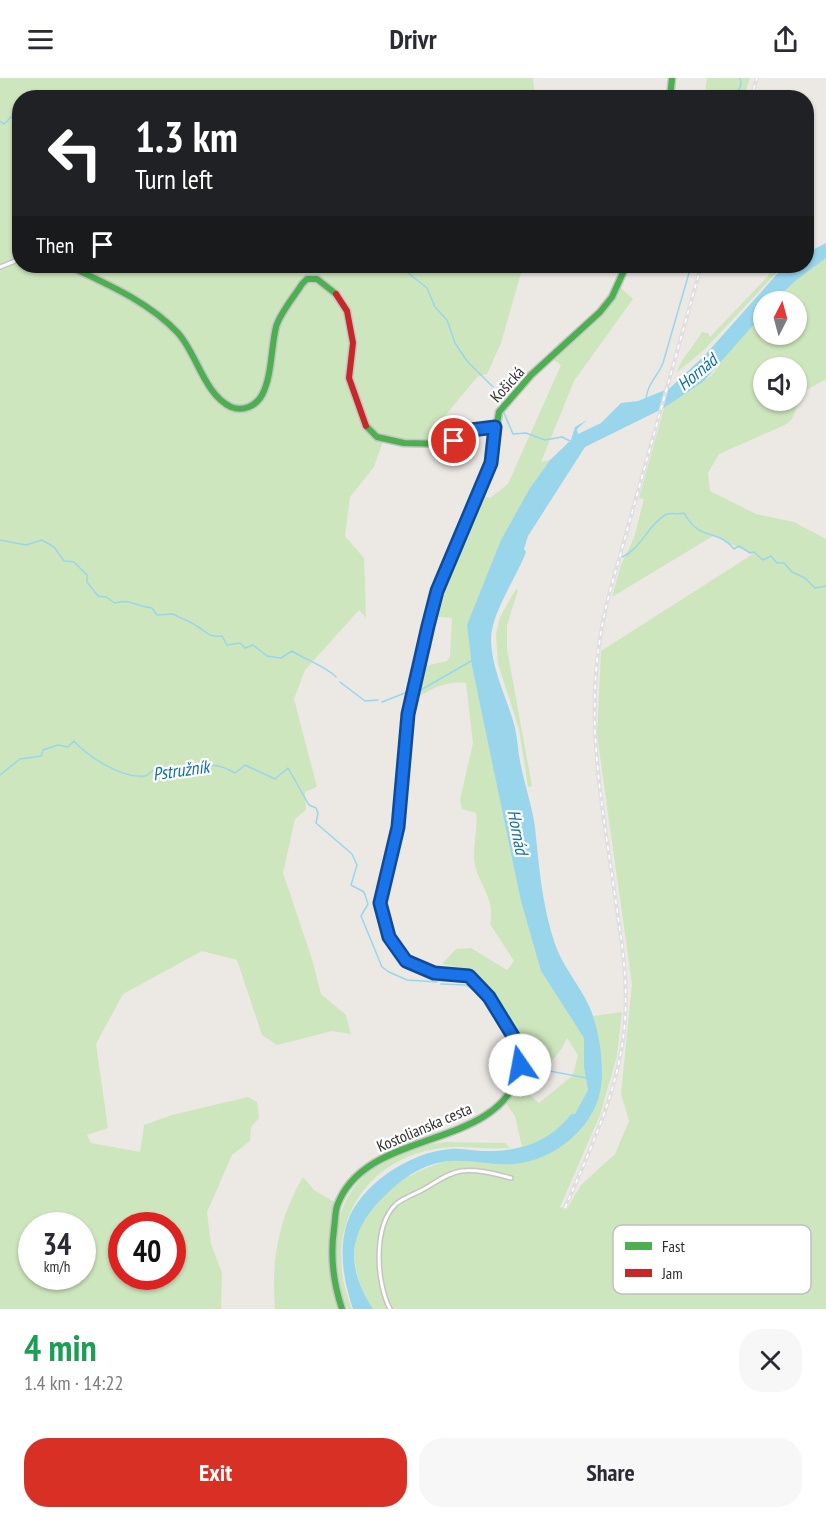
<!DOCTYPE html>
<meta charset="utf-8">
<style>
:root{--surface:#fff;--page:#f7f7f7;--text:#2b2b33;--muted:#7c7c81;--accent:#d93025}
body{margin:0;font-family:"PT Sans Narrow",sans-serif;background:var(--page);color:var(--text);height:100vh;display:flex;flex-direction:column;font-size:22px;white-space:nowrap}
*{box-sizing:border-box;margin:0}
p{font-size:20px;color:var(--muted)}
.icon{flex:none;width:33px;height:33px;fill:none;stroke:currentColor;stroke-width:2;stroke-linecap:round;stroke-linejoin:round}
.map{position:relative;height:1231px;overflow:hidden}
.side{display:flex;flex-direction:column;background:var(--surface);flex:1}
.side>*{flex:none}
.guide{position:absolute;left:12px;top:12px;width:802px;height:183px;border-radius:24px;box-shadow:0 2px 4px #0004;background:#202124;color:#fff;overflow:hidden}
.needle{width:39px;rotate:6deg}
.tools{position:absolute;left:753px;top:213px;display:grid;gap:12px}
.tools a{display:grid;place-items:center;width:54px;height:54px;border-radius:50%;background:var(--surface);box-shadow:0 2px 4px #0004;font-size:30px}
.speed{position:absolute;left:18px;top:1134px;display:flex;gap:12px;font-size:30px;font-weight:700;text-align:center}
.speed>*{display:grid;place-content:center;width:78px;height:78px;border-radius:50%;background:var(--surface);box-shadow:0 2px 4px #0004;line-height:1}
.speed small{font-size:15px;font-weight:400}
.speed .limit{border:9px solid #d22;background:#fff;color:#111}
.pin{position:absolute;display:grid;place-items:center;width:51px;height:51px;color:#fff;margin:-26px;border:3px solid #fff;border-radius:50%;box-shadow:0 2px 6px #0007}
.me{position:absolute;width:66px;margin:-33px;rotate:348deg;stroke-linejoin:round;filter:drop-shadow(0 0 4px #0008)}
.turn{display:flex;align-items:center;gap:21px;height:126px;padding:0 24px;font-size:27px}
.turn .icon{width:78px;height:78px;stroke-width:2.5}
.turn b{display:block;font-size:42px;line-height:51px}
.then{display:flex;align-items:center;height:57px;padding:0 24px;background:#0003;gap:12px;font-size:22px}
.round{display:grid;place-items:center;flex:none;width:63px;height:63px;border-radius:24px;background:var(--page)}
.head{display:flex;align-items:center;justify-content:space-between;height:102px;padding:0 24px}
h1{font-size:36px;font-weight:800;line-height:45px;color:#1e9e55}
.action{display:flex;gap:12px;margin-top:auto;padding:12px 24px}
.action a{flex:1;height:69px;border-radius:24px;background:var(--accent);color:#fff;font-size:24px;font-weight:800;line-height:69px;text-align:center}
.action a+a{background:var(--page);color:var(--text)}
header{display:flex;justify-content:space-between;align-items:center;height:78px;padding:0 24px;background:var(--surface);font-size:27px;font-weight:800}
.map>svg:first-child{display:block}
.green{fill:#cee6be;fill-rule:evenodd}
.water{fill:#99d6ec}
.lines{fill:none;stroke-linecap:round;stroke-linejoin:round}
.stream{stroke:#99d6ec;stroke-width:1.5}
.street-casing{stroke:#c5c4c5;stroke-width:6}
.fast-casing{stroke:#c5c4c5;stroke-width:9}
.jam-casing{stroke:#c5c4c5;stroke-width:9}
.street{stroke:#fcfcfb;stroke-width:3}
.fast{stroke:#4caf50;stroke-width:6}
.jam{stroke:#c62828;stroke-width:6}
.rail-casing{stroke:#dfdfe1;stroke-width:4}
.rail{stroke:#fff;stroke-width:1.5;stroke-dasharray:4.5;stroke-linecap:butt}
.route-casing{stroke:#114b97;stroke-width:15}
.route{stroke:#1a73e8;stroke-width:10}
.labels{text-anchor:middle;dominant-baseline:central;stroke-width:4.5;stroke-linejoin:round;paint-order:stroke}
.street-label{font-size:16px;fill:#2e2e2e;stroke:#fff}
.water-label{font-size:18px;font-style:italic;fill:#0d6fa3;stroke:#fff}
.key{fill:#fff;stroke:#c0c0c0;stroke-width:1.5}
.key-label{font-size:16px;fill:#2e2e2e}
</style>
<header><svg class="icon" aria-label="menu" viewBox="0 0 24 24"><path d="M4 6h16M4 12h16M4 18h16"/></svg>Drivr<svg class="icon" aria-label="share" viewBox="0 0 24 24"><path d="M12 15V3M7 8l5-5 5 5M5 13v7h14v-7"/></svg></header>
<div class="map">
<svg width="826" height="1231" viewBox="0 0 826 1231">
<rect width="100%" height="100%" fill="#ece8e4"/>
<path class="green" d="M 0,0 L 533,0 L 535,19 L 20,20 L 20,188 L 523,188 L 501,265 L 487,296 L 478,298 L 429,357 L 430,366 L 383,363 L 374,389 L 350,419 L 345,458 L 364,480 L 366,540 L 359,532 L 305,592 L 294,621 L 317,709 L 305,714 L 306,732 L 295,741 L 283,795 L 312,881 L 321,916 L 346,937 L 351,956 L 332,953 L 277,967 L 262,957 L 237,882 L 202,873 L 123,916 L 96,966 L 108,1050 L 87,1057 L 91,1065 L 140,1074 L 144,1047 L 172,1037 L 248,1019 L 257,1024 L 259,1040 L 251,1049 L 250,1063 L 232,1077 L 207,1134 L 211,1166 L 222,1195 L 221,1231 L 0,1231 ZM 32,1148 L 82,1148 L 82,1198 L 32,1198 ZM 122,1148 L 172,1148 L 172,1198 L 122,1198 Z
M 707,0 L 750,0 L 744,19 L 704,19 Z
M 826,180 L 826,301 L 803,314 L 792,341 L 785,347 L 719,376 L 708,395 L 710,413 L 756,436 L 794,444 L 826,461 L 826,1231 L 373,1231 C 327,1161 373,1106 443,1084 L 565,1066 L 602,984 L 593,938 L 622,934 L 617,978 L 600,1037 L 560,1129 L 567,1131 L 581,1107 L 615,1076 L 629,1043 L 621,1016 L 632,906 L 597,657 L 601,573 L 753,476 L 713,458 L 612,519 L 621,487 L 634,460 L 644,421 L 639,420 L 664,330 L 712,297 L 735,265 L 763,236 L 764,256 L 796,256 L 796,224 L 775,223 L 794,204 ZM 764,290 L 796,290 L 796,322 L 764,322 Z
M 773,188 L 783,188 L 704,272 L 677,294 C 683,277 693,270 702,254 L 708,255 L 710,259 L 768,198 Z
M 615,210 L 621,210 L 633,221 L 574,303 L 541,384 L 550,382 L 530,410 L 472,588 L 541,893 L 584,959 L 584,990 L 588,1012 L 575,1037 L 571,1036 C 557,1054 544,1063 522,1069 L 515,1038 L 506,1025 L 516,1004 L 539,1025 L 573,997 L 578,977 L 567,960 C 564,968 555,981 548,986 C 539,991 520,979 516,972 C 502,950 493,908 469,894 C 462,889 450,888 442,886 L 456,871 L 471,870 L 507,892 L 514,883 L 490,846 C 496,823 480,808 475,787 C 471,771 479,752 476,735 L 462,731 L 460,722 L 473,665 L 466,605 C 444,602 428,613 410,624 L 417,590 L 447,583 L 450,578 L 452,540 L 429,538 L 442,495 L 478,416 L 490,420 L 508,406 L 561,287 L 552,281 L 576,258 Z
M 516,511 L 518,512 L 507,547 L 507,571 L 532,708 L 528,709 L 519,651 L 498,586 L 496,556 L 500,539 Z
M 446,1064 L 505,1065 L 510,1070 C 487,1072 464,1067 441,1070 C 359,1081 321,1157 352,1231 L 348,1231 C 340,1216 339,1199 337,1182 C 330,1110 378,1071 446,1064 Z
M 303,1099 L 314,1112 L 338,1126 C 326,1161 333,1196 342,1231 L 275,1231 C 271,1183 278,1141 303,1099 Z"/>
<path class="water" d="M 826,165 L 826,180 L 794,204 L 775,223 L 764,224 L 763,236 L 704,303 L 664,330 L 585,369 L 528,458 L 524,471 L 526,474 C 517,499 490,536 491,563 C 492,593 508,622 515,650 C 518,663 518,676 521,688 C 525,708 532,728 535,749 C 539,788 542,828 555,866 C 564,892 585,913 593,938 C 600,959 605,992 600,1014 C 592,1052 552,1083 514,1086 C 491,1088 465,1080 442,1084 C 424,1087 406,1098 392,1111 C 350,1148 342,1183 373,1231 L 353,1231 C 344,1205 338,1173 347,1145 C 360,1106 411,1074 450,1071 C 461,1070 472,1073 482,1073 C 518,1074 549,1065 571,1036 L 575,1036 L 588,1012 L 584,990 L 584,960 L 541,893 L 521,823 L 472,588 L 467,547 L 501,462 L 530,410 L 550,382 L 571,362 L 575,349 L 587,342 L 577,351 L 578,356 L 601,345 L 621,325 L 638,323 L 670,310 L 705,277 L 777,196 L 789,188 L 807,188 L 807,175 Z"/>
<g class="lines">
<path class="stream" d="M 736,20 L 741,6 L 740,0
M 0,43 L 4,46 L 11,39 L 20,45
M 403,188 L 408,195 L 427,210 L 435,229 L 447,242 L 455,265 L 467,283 L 493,309
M 494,315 L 497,324
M 646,321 C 648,304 657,300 663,285 L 691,188
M 504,335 L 513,356 L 526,355 L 545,362 L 562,359 L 570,363
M 0,462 L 26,467 L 42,462 L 54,469 L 64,483 L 74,484 L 87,497 L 87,504 L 98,518 L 106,519 L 115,525 C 130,521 137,528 152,530 L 157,537 L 173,536 C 181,541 188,542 195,547 C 206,553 208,560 222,558 L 227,567 L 240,565 L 245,570 L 253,567 L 267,578 L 281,580 L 292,573 C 306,582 327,589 336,599
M 622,479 C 641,471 647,448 665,437 C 671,434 677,437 684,435 C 701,465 716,449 734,471 L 739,468 L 750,475 L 754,474 L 763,482 L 771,478 L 777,485 L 784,485 L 792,494 L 805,500 L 815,510 L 826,508
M 340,604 L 365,623 L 378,622
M 419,613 L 473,582
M 382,624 L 405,615
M 0,697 L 20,681 L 41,678 L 43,672 L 58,667 L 68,669 L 74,663 C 88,679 123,701 145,698 C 148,697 150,694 153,693 C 157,692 163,695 167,694 C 193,692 210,679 235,695 L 245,687 L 275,701 L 288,690 L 309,727 L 316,730 L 318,735 L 316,745 L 352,776 L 357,787 L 351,807 L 364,814 L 368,826 L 361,838 L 382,889 L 389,894 L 407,902 L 437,904
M 441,906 L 466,907 L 477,914 L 512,961
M 518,963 L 528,986 L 544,992 L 587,1000"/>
<g class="street-casing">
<path id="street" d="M 0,189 L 20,181
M 390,1231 C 376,1204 373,1148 396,1126 C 405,1119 415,1116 424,1111 C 436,1104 448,1095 461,1093 C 479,1091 495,1096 511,1100"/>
</g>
<g class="fast-casing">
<path id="fast" d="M 670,20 L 672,0
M 69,188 C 107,206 149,224 178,255 C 197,276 204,316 231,329 C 243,334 256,328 262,317 C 272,298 271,270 276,249 C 280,235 294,219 302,206 L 307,201 L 317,201 L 336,216
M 366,348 L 377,359 L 404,365 L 447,366 L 471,352 L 495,349
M 437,515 L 490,389 L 499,334 L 531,297 L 600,234 L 612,219 L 626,188
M 342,1231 C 333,1204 330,1179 334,1151 C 335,1144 335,1135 337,1128 C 365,1049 497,1074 519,994 C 525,969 490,907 467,897 C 461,895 452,896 445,895 C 427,893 410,887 398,872 C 365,832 392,781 399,737 C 403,715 403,692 404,670"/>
</g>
<g class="jam-casing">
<path id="jam" d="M 336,216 L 347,233 L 353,265 L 349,300 L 366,348
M 404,670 L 415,596 L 437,515"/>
</g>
<use href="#street" class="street"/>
<use href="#fast" class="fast"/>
<use href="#jam" class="jam"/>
<g class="rail-casing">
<path id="rail" d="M 751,20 L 757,0
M 565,1130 C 591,1069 621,1008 625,941 C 628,900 621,859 615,818 C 600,711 581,625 609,517 L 701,188"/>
</g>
<use href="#rail" class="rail"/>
</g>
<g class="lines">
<g class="route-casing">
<path id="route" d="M 454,363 L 471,352 L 495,349 L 491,385 L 437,513 L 428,548 L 408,636 L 398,749 L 380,825 L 389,859 L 406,883 L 434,895 L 469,898 L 489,919 L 516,963 L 520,987"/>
</g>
<use href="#route" class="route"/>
</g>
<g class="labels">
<g class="street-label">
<text transform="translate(507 306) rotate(-48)">Košická</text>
<text transform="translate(424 1049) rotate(-23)">Kostolianska cesta</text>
</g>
<g class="water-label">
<text transform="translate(697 294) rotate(-40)">Hornád</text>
<text transform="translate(181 692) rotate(-8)">Pstružník</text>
<text transform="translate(518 754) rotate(79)">Hornád</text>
</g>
</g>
<rect x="613" y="1147" width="198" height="69" rx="9" class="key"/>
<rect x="625" y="1164" width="27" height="8" fill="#4caf50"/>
<rect x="625" y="1191" width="27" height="8" fill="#c62828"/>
<g class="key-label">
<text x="662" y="1174">Fast</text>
<text x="662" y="1201">Jam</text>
</g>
</svg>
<div class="tools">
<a><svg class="needle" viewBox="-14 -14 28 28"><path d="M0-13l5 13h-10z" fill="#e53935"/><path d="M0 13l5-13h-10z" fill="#7c7c81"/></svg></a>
<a><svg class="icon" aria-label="sound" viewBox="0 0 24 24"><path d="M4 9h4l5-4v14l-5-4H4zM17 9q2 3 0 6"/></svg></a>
</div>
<div class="speed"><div>34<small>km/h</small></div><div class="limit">40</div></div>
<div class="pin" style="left:454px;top:363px;background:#d93025"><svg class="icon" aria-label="arrive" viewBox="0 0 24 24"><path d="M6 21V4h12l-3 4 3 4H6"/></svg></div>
<svg class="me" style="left:520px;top:987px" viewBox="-20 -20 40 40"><circle r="19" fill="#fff"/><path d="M0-13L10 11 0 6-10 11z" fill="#1a73e8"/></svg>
<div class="guide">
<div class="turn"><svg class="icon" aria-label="left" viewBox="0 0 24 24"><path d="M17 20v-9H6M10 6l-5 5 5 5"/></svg><div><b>1.3 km</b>Turn left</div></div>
<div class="then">Then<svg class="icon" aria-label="arrive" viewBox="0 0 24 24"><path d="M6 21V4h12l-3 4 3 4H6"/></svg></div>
</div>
</div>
<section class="side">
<div class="head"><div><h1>4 min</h1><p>1.4 km · 14:22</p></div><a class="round"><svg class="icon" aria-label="close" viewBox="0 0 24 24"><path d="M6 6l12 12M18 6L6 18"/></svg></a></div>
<div class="action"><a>Exit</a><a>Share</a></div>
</section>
